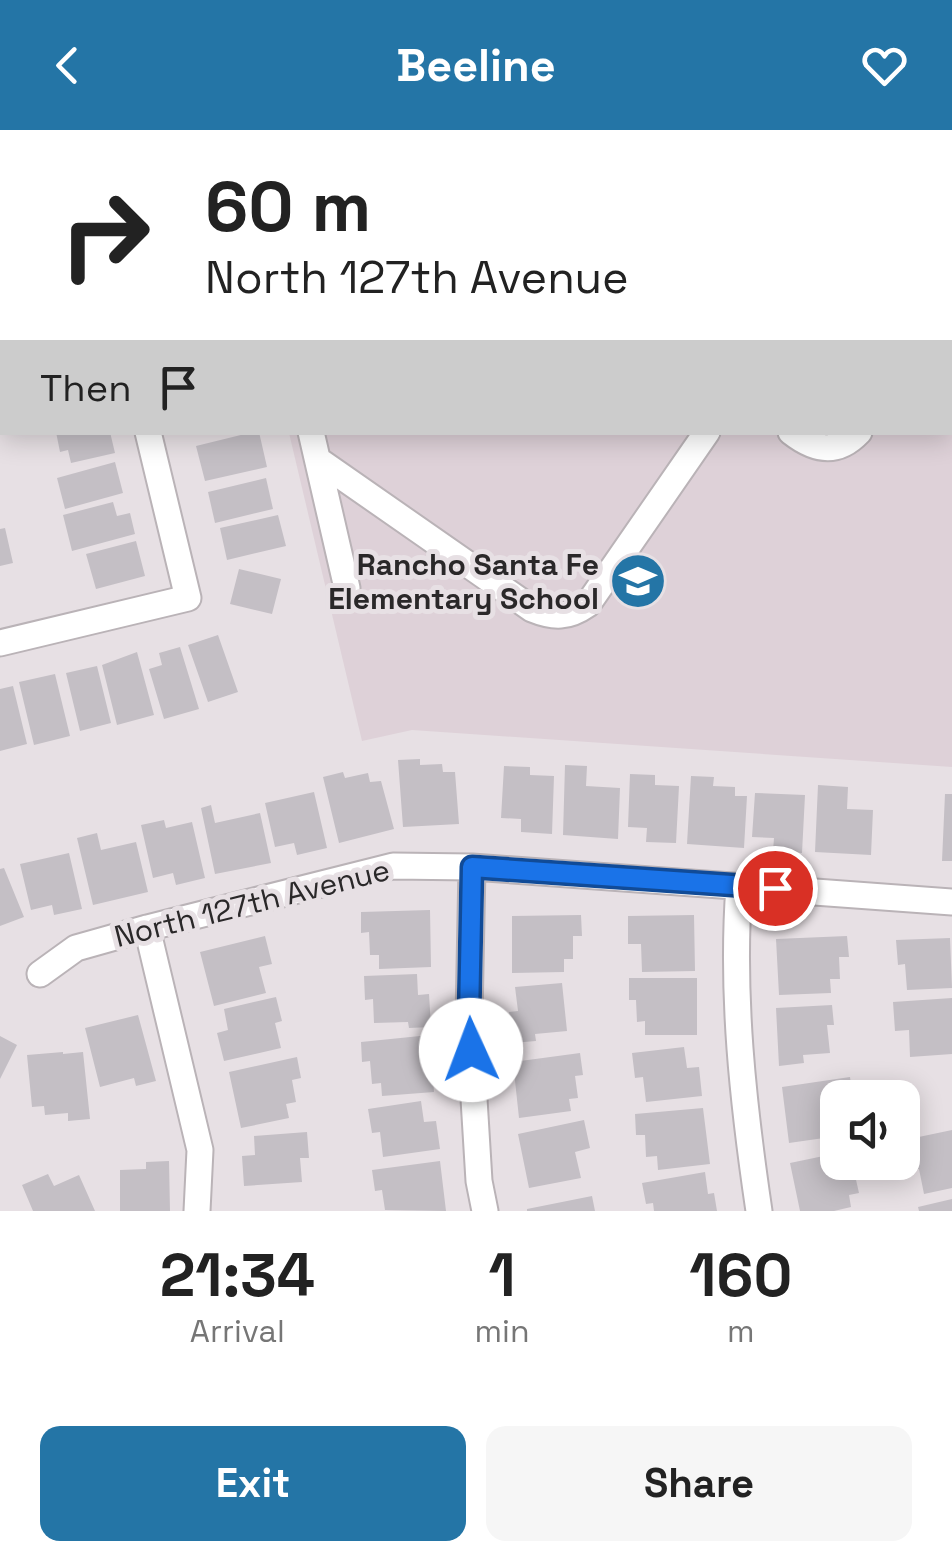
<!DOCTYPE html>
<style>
:root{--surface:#fff;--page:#f6f6f6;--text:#222;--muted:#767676;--accent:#2475a6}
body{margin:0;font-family:"Space Grotesk",sans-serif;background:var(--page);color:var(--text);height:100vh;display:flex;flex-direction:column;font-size:38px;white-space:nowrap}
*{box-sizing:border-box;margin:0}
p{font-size:32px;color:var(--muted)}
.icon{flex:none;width:55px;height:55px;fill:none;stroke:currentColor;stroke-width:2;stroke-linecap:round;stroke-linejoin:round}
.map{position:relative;height:1081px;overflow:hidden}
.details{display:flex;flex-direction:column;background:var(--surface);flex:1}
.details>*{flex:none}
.guide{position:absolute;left:0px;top:0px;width:952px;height:305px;box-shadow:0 5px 25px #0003;background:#fff;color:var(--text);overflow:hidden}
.tools{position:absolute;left:820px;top:950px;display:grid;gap:20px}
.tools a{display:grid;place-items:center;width:100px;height:100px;border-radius:20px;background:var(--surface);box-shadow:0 5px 25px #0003;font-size:50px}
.pin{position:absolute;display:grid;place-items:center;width:85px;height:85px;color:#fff;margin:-42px;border:5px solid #fff;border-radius:50%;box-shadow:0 2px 10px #0007}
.me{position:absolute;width:110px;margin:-55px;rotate:358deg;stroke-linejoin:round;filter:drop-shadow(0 0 8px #0008)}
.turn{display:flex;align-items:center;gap:35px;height:210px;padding:0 40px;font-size:45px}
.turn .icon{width:130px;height:130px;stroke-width:2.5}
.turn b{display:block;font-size:70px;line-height:85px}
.then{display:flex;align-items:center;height:95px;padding:0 40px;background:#0003;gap:20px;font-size:38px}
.eta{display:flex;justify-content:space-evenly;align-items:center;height:170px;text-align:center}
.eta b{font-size:60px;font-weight:800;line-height:70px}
.button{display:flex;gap:20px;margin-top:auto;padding:20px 40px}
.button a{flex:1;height:115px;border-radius:20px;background:var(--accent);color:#fff;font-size:40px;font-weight:800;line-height:115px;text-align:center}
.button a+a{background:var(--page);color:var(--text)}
header{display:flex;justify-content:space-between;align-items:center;height:130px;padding:0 40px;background:var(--accent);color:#fff;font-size:45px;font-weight:800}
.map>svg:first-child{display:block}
.built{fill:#ded1d8}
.building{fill:#c4bfc5}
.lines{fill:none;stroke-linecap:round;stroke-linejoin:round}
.minor-casing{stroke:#bab3b7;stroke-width:29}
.minor{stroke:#fff;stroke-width:25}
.route-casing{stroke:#114b97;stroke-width:25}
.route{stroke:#1a73e8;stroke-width:18}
.labels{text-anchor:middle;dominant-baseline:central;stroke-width:10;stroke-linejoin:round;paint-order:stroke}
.poi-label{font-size:30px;font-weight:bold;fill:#2a2829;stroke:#e7e0e4;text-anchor:end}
.street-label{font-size:30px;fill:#2a2829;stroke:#e7e0e4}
</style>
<header><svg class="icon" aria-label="back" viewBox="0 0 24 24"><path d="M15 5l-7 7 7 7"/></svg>Beeline<svg class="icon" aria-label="heart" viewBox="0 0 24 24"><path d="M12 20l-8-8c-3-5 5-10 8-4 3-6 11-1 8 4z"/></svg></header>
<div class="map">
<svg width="952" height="1081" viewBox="0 0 952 1081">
<rect width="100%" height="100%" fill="#e7e0e4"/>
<path class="built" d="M 240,0 L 814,0 L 817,2 L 239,2 Z
M 950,93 L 952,95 L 952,637 L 412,600 L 362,611 L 289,303 L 950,302 Z"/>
<path class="building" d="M 56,302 L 110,302 L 115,323 L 71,333 L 68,320 L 60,322 Z
M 253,302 L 259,302 L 267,337 L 205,351 L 196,316 Z
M 115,332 L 123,363 L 65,379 L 57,348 Z
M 266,348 L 273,379 L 215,393 L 208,362 Z
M 113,372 L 117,386 L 130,383 L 135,404 L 72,421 L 63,385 Z
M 278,385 L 286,416 L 227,430 L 220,398 Z
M 5,398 L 13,433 L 0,436 L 0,399 Z
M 136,411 L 145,446 L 96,459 L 86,424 Z
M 239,439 L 281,449 L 272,484 L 230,474 Z
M 218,505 L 238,562 L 208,572 L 188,515 Z
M 180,517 L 199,579 L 164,589 L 149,539 L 162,535 L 159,523 Z
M 137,522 L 154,585 L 117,595 L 102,535 Z
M 97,536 L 111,593 L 80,601 L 66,543 Z
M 55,544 L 70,606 L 34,615 L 19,552 Z
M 13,556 L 27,614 L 0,621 L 0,559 Z
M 420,629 L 420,635 L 442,634 L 443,642 L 455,642 L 459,694 L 403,697 L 398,630 Z
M 565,635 L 587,636 L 586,656 L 620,658 L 618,709 L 563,705 Z
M 504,636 L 530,637 L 530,645 L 554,646 L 552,704 L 521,702 L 521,689 L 501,688 Z
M 343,642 L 345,648 L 368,643 L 370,652 L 381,651 L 394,699 L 339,713 L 323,647 Z
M 630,644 L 655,645 L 655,655 L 679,656 L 676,713 L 646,712 L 647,698 L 628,697 Z
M 691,646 L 714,647 L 713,656 L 735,657 L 735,666 L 747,666 L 744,718 L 687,714 Z
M 818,655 L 848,657 L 847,679 L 873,680 L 871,725 L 815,722 Z
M 314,662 L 327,718 L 297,725 L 294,713 L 275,717 L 265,673 Z
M 755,663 L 805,665 L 802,723 L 773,721 L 774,708 L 752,707 Z
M 945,664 L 952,664 L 952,731 L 942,731 Z
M 211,675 L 215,693 L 260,683 L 271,733 L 215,744 L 201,678 Z
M 164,690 L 166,698 L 192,692 L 205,748 L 176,755 L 173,743 L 153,748 L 141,695 Z
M 97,703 L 101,720 L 136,712 L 148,762 L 93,775 L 77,708 Z
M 69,723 L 82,779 L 54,785 L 52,775 L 31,780 L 20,734 Z
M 4,738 L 24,787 L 0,796 L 0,739 Z
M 430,780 L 431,837 L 379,839 L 379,825 L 370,825 L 369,802 L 361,803 L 361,782 Z
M 581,785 L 582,806 L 573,806 L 573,829 L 564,829 L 564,842 L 512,843 L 512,786 Z
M 694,785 L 695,841 L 642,842 L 641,814 L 628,814 L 628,786 Z
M 265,806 L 272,834 L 259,837 L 266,863 L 214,876 L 200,822 Z
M 847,806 L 849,827 L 839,827 L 840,849 L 830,849 L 831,863 L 779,865 L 776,809 Z
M 950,808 L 952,858 L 907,860 L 905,834 L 898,835 L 896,810 Z
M 417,844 L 418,865 L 429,864 L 431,897 L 409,898 L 408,892 L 374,893 L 373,869 L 365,870 L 364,846 Z
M 629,848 L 697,848 L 697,905 L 645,905 L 645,891 L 637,892 L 636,870 L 629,870 Z
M 562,853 L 567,901 L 535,904 L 536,911 L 512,913 L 509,882 L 518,881 L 515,857 Z
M 276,867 L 282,891 L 275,893 L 281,918 L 224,931 L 217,903 L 228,900 L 224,879 Z
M 952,868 L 952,924 L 910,927 L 909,900 L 895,901 L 893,872 Z
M 832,875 L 834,895 L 827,895 L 830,923 L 803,925 L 804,933 L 779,936 L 776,878 Z
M 138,885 L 156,951 L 136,956 L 134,948 L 100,957 L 85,898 Z
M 430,905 L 434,962 L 382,966 L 381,953 L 372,954 L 370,931 L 362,932 L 361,912 Z
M 0,906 L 17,915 L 0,949 Z
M 684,917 L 687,938 L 699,937 L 702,966 L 646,972 L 643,947 L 635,948 L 632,923 Z
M 63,922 L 63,924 L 83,922 L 90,989 L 68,991 L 68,983 L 45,985 L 44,976 L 32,977 L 27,925 Z
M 580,923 L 583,945 L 575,946 L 578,968 L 569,969 L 571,981 L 519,988 L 513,932 Z
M 297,927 L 301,948 L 292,950 L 296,972 L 286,974 L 289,988 L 241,998 L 229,942 Z
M 850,947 L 853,968 L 838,968 L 838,1006 L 789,1013 L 782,957 Z
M 421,971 L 424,992 L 436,991 L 440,1019 L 383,1027 L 380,1002 L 372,1003 L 368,979 Z
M 703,978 L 710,1034 L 658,1040 L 657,1026 L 646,1027 L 645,1005 L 636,1005 L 635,984 Z
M 584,990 L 590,1018 L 575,1022 L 581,1048 L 529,1058 L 518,1004 Z
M 952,1000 L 952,1058 L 924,1064 L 919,1039 L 912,1040 L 908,1018 L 916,1016 L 914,1008 Z
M 307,1002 L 309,1028 L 300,1028 L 302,1052 L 244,1056 L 242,1026 L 255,1025 L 254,1006 Z
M 838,1023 L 838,1032 L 860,1032 L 862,1040 L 854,1041 L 859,1063 L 849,1065 L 851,1077 L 834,1081 L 800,1081 L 790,1033 Z
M 169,1031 L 170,1081 L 120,1081 L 120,1040 L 146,1039 L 146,1032 Z
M 440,1031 L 446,1081 L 385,1080 L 382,1060 L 375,1061 L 372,1040 Z
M 705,1042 L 708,1064 L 714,1063 L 717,1081 L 654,1081 L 653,1073 L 646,1074 L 642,1053 Z
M 48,1044 L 54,1056 L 79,1045 L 95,1081 L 33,1081 L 22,1055 Z
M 592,1066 L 595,1081 L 527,1081 L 527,1079 Z
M 952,1069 L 952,1081 L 919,1081 L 918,1077 Z"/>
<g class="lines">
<g class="minor-casing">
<path id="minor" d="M 846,0 L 847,2
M 882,0 L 885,2
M 91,2 L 91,0
M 287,2 L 289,0
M 689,2 L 691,0
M 950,64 L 952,66
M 950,173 L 952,170
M 311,302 L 347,458
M 791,302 C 814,320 836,326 859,302
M 318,330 L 532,479 C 554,488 568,488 588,474 L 707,302
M 0,513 L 188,468 L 148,302
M 472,737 L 469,887 L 479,1051 L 485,1081
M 739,756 C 731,864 743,973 759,1081
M 147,798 L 200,1020 L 197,1081
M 40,844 L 76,818 L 147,798 L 393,736 L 472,737 L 952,772"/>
</g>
<use href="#minor" class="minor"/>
</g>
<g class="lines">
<g class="route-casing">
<path id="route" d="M 471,920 L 469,887 L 472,737 L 775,758"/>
</g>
<use href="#route" class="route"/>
</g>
<defs>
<g id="school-disc" transform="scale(2.875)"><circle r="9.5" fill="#2475a6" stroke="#e7e0e4"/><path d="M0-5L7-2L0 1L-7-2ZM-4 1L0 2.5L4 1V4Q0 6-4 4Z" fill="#fff"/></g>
</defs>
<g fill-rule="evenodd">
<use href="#school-disc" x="638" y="451"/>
</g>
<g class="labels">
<g class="poi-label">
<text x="599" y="434">Rancho Santa Fe<tspan x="599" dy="34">Elementary School</tspan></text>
</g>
<g class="street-label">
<text transform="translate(252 773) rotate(-14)">North 127th Avenue</text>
</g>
</g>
</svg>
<div class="tools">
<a><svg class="icon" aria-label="sound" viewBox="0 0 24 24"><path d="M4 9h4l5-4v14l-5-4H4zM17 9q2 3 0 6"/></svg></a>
</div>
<div class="pin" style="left:775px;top:758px;background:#d93025"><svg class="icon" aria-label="arrive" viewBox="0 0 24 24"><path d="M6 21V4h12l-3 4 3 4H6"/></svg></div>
<svg class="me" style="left:471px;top:920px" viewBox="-20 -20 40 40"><circle r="19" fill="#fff"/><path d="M0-13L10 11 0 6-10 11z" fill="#1a73e8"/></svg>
<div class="guide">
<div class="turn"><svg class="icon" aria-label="right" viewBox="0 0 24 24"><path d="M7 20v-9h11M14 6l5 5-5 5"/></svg><div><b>60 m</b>North 127th Avenue</div></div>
<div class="then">Then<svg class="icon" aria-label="arrive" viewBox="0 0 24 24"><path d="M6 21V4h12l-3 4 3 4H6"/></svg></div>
</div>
</div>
<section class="details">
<div class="eta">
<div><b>21:34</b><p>Arrival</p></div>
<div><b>1</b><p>min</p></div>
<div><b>160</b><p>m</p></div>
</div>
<div class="button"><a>Exit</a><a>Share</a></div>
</section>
